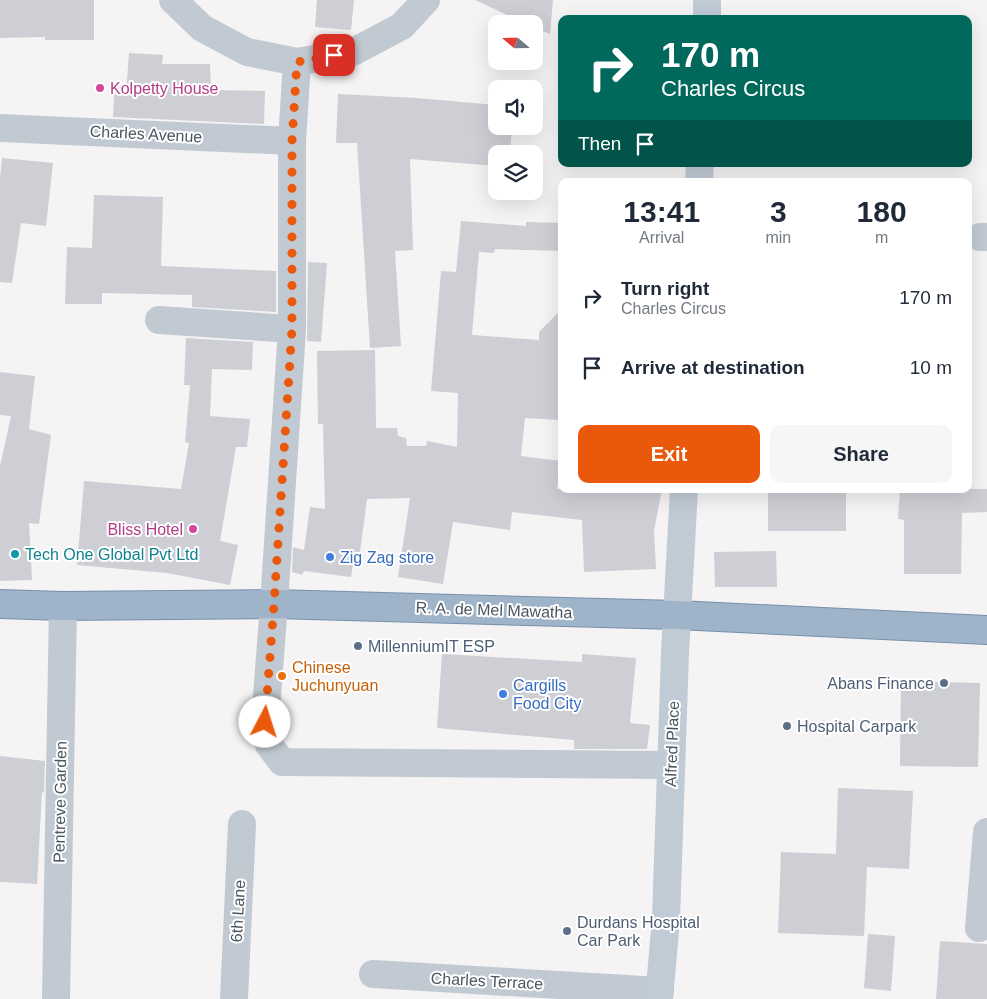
<!DOCTYPE html>
<style>
:root{--surface:#fff;--page:#f6f6f7;--text:#1f2937;--muted:#747a83;--accent:#ea580c}
body{margin:0;font-family:Helvetica,sans-serif;background:var(--page);color:var(--text);height:100vh;display:flex;flex-direction:column;font-size:19px;white-space:nowrap}
*{box-sizing:border-box;margin:0}
p{font-size:16px;color:var(--muted)}
.icon{flex:none;width:28px;height:28px;fill:none;stroke:currentColor;stroke-width:2;stroke-linecap:round;stroke-linejoin:round}
.map{position:relative;flex:1;overflow:hidden}
.details{position:absolute;left:558px;top:178px;width:414px;height:315px;display:flex;flex-direction:column;background:var(--surface);border-radius:10px;box-shadow:0 5px 20px #0002}
.details>*{flex:none}
.banner{position:absolute;left:558px;top:15px;width:414px;height:152px;border-radius:10px;box-shadow:0 5px 20px #0002;background:#00695c;color:#fff;overflow:hidden}
.needle{width:32px;rotate:290deg}
.fabs{position:absolute;left:488px;top:15px;display:grid;gap:10px}
.fabs a{display:grid;place-items:center;width:55px;height:55px;border-radius:10px;background:var(--surface);box-shadow:0 5px 20px #0002;font-size:25px}
.pin{position:absolute;display:grid;place-items:center;width:42px;height:42px;color:#fff;margin:-21px;border-radius:10px;box-shadow:0 2px 8px #0006}
.me{position:absolute;width:55px;margin:-28px;rotate:5deg;stroke-linejoin:round;filter:drop-shadow(0 0 4px #0008)}
.turn{display:flex;align-items:center;gap:18px;height:105px;padding:0 20px;font-size:22px}
.turn .icon{width:65px;height:65px;stroke-width:2.5}
.turn b{display:block;font-size:35px;line-height:42px}
.then{display:flex;align-items:center;height:48px;padding:0 20px;background:#0003;gap:10px;font-size:19px}
.eta{display:flex;justify-content:space-evenly;align-items:center;height:85px;text-align:center}
.eta b{font-size:30px;font-weight:700;line-height:35px}
.cta{display:flex;gap:10px;margin-top:auto;padding:10px 20px}
.cta a{flex:1;height:58px;border-radius:10px;background:var(--accent);color:#fff;font-size:20px;font-weight:700;line-height:58px;text-align:center}
.cta a+a{background:var(--page);color:var(--text)}
ul{padding:0;list-style:none}
li{display:flex;align-items:center;gap:15px;height:70px;padding:0 20px}
li div{flex:1}
li b{display:block;font-size:19px}
li em{font-style:normal}
.map>svg:first-child{display:block}
.building{fill:#cdcfd5}
.lines{fill:none;stroke-linecap:round;stroke-linejoin:round}
.trunk-casing{stroke:#7690ad;stroke-width:30}
.minor{stroke:#c1cad2;stroke-width:28}
.tertiary{stroke:#c1cad2;stroke-width:28}
.secondary{stroke:#c1cbd6;stroke-width:28}
.trunk{stroke:#9fb4c9;stroke-width:28}
.route{stroke:#ea580c;stroke-width:9;stroke-dasharray:0 16.2}
.hotel-dot{fill:#d1479c;stroke:#fff;stroke-width:2}
.culture-dot{fill:#0f9aa8;stroke:#fff;stroke-width:2}
.shop-dot{fill:#3f7fe0;stroke:#fff;stroke-width:2}
.service-dot{fill:#5c6f8a;stroke:#fff;stroke-width:2}
.food-dot{fill:#e8710a;stroke:#fff;stroke-width:2}
.labels{text-anchor:middle;dominant-baseline:central;stroke-width:4;stroke-linejoin:round;paint-order:stroke}
.hotel-label{font-size:16px;fill:#b23c85;stroke:#fff;text-anchor:start}
.street-label{font-size:16px;fill:#4a5661;stroke:#fff}
.culture-label{font-size:16px;fill:#0d838f;stroke:#fff;text-anchor:start}
.shop-label{font-size:16px;fill:#366cbe;stroke:#fff;text-anchor:start}
.service-label{font-size:16px;fill:#4e5e75;stroke:#fff;text-anchor:start}
.food-label{font-size:16px;fill:#c56008;stroke:#fff;text-anchor:start}
</style>
<div class="map">
<svg width="987" height="999" viewBox="0 0 987 999">
<rect width="100%" height="100%" fill="#f5f3f3"/>
<path class="building" d="M 0,0 L 94,0 L 94,40 L 45,40 L 45,37 L 0,38 Z
M 317,0 L 354,0 L 351,30 L 315,27 Z
M 475,0 L 553,0 L 550,34 L 534,27 L 534,24 L 527,24 Z
M 129,53 L 163,55 L 162,64 L 210,64 L 211,90 L 265,91 L 264,124 L 113,117 L 114,94 L 126,94 Z
M 338,94 L 417,98 L 496,105 L 496,126 L 512,126 L 510,154 L 496,154 L 496,166 L 410,159 L 413,250 L 395,251 L 401,346 L 370,348 L 357,143 L 336,143 Z
M 2,158 L 53,163 L 46,226 L 21,223 L 12,283 L 0,282 L 0,179 Z
M 94,195 L 163,197 L 161,266 L 276,271 L 276,312 L 192,307 L 192,295 L 102,293 L 102,304 L 65,304 L 67,247 L 92,248 Z
M 461,221 L 526,226 L 526,222 L 561,223 L 561,251 L 495,249 L 494,253 L 479,252 L 472,335 L 539,340 L 539,332 L 561,310 L 561,420 L 525,418 L 521,456 L 561,461 L 557,489 L 662,489 L 654,531 L 656,569 L 584,572 L 582,520 L 512,512 L 510,530 L 453,522 L 443,584 L 398,577 L 410,498 L 367,499 L 360,552 L 355,552 L 351,577 L 304,571 L 302,575 L 292,572 L 293,547 L 304,550 L 310,507 L 325,509 L 323,424 L 318,424 L 317,351 L 375,350 L 376,428 L 397,428 L 398,436 L 406,438 L 407,446 L 426,446 L 427,441 L 457,447 L 458,393 L 431,391 L 441,271 L 456,272 Z
M 308,262 L 327,263 L 321,342 L 307,341 Z
M 186,338 L 253,342 L 252,370 L 212,369 L 210,416 L 250,419 L 247,447 L 236,447 L 220,541 L 238,545 L 230,585 L 167,573 L 77,565 L 84,481 L 181,489 L 189,443 L 185,442 L 190,385 L 184,385 Z
M 0,372 L 35,376 L 29,429 L 51,435 L 39,524 L 29,523 L 32,580 L 0,581 L 0,466 L 11,416 L 0,415 Z
M 768,489 L 846,489 L 846,531 L 768,531 Z
M 900,489 L 987,489 L 987,512 L 962,513 L 961,574 L 904,574 L 904,520 L 898,519 Z
M 776,551 L 777,587 L 715,587 L 714,552 Z
M 442,654 L 582,662 L 582,654 L 636,658 L 630,723 L 650,725 L 647,749 L 574,749 L 574,740 L 437,728 Z
M 901,681 L 980,683 L 978,767 L 900,766 Z
M 0,756 L 45,761 L 44,793 L 42,792 L 37,884 L 0,882 Z
M 838,788 L 913,791 L 909,869 L 867,867 L 864,936 L 778,933 L 781,852 L 836,854 Z
M 868,934 L 895,936 L 891,991 L 864,988 Z
M 940,941 L 987,944 L 987,999 L 936,999 Z"/>
<g class="lines">
<g class="trunk-casing">
<path id="trunk" d="M 0,604 L 63,606 L 274,604 L 677,615 L 987,630"/>
</g>
<path class="minor" d="M 0,128 L 292,141
M 980,237 L 987,237
M 159,320 L 292,329
M 274,604 L 265,722 L 269,745 L 282,762 L 671,765
M 979,928 L 987,832
M 373,974 L 660,991
M 56,999 L 63,606
M 234,999 L 242,824"/>
<path class="tertiary" d="M 173,0 L 202,28 L 247,52 L 297,62 L 353,52 L 402,26 L 426,0
M 274,604 L 292,329 L 292,141 L 297,62"/>
<path class="secondary" d="M 707,19 L 707,0
M 699,181 L 700,164
M 659,999 L 666,919 L 675,653 L 684,489"/>
<use href="#trunk" class="trunk"/>
</g>
<g class="lines">
<path class="route" d="M 265,722 L 274,604 L 292,329 L 292,141 L 297,62 L 334,55"/>
</g>
<g class="hotel-dot">
<circle cx="100" cy="88" r="5"/>
<circle cx="193" cy="529" r="5"/>
</g>
<circle class="culture-dot" cx="15" cy="554" r="5"/>
<g class="shop-dot">
<circle cx="330" cy="557" r="5"/>
<circle cx="503" cy="694" r="5"/>
</g>
<g class="service-dot">
<circle cx="358" cy="646" r="5"/>
<circle cx="944" cy="683" r="5"/>
<circle cx="787" cy="726" r="5"/>
<circle cx="567" cy="931" r="5"/>
</g>
<circle class="food-dot" cx="282" cy="676" r="5"/>
<g class="labels">
<g class="hotel-label">
<text x="110" y="88">Kolpetty House</text>
<text x="183" y="529" text-anchor="end">Bliss Hotel</text>
</g>
<g class="street-label">
<text transform="translate(146 134) rotate(3)">Charles Avenue</text>
<text transform="translate(494 610) rotate(2)">R. A. de Mel Mawatha</text>
<text transform="translate(672 744) rotate(-88)">Alfred Place</text>
<text transform="translate(60 802) rotate(-89)">Pentreve Garden</text>
<text transform="translate(238 911) rotate(-87)">6th Lane</text>
<text transform="translate(487 981) rotate(3)">Charles Terrace</text>
</g>
<g class="culture-label">
<text x="25" y="554">Tech One Global Pvt Ltd</text>
</g>
<g class="shop-label">
<text x="340" y="557">Zig Zag store</text>
<text x="513" y="685">Cargills<tspan x="513" dy="18">Food City</tspan></text>
</g>
<g class="service-label">
<text x="368" y="646">MillenniumIT ESP</text>
<text x="934" y="683" text-anchor="end">Abans Finance</text>
<text x="797" y="726">Hospital Carpark</text>
<text x="577" y="922">Durdans Hospital<tspan x="577" dy="18">Car Park</tspan></text>
</g>
<g class="food-label">
<text x="292" y="667">Chinese<tspan x="292" dy="18">Juchunyuan</tspan></text>
</g>
</g>
</svg>
<div class="fabs">
<a><svg class="needle" viewBox="-14 -14 28 28"><path d="M0-13l5 13h-10z" fill="#e53935"/><path d="M0 13l5-13h-10z" fill="#747a83"/></svg></a>
<a><svg class="icon" aria-label="sound" viewBox="0 0 24 24"><path d="M4 9h4l5-4v14l-5-4H4zM17 9q2 3 0 6"/></svg></a>
<a><svg class="icon" aria-label="layers" viewBox="0 0 24 24"><path d="M12 4l9 5-9 5-9-5zM3 14l9 5 9-5"/></svg></a>
</div>
<div class="pin" style="left:334px;top:55px;background:#d93025"><svg class="icon" aria-label="arrive" viewBox="0 0 24 24"><path d="M6 21V4h12l-3 4 3 4H6"/></svg></div>
<svg class="me" style="left:265px;top:722px" viewBox="-20 -20 40 40"><circle r="19" fill="#fff"/><path d="M0-13L10 11 0 6-10 11z" fill="#ea580c"/></svg>
<div class="banner">
<div class="turn"><svg class="icon" aria-label="right" viewBox="0 0 24 24"><path d="M7 20v-9h11M14 6l5 5-5 5"/></svg><div><b>170 m</b>Charles Circus</div></div>
<div class="then">Then<svg class="icon" aria-label="arrive" viewBox="0 0 24 24"><path d="M6 21V4h12l-3 4 3 4H6"/></svg></div>
</div>
<section class="details">
<div class="eta">
<div><b>13:41</b><p>Arrival</p></div>
<div><b>3</b><p>min</p></div>
<div><b>180</b><p>m</p></div>
</div>
<ul>
<li><svg class="icon" aria-label="right" viewBox="0 0 24 24"><path d="M7 20v-9h11M14 6l5 5-5 5"/></svg><div><b>Turn right</b><p>Charles Circus</p></div><em>170 m</em></li>
<li><svg class="icon" aria-label="arrive" viewBox="0 0 24 24"><path d="M6 21V4h12l-3 4 3 4H6"/></svg><div><b>Arrive at destination</b></div><em>10 m</em></li>
</ul>
<div class="cta"><a>Exit</a><a>Share</a></div>
</section>
</div>
